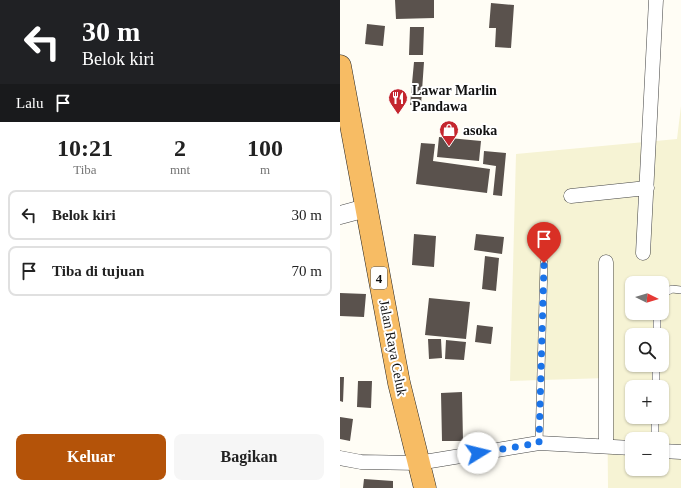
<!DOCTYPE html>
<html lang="id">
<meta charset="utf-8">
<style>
:root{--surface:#fff;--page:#f6f6f6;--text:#222;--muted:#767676;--line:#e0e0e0;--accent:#b45309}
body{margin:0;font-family:Georgia,serif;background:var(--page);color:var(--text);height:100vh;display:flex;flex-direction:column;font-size:15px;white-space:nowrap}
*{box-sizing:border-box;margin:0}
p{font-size:13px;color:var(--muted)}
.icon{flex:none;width:22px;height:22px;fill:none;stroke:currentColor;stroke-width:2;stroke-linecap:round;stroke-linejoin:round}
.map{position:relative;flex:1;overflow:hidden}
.drawer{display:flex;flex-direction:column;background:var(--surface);width:340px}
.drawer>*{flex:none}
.guide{background:#202124;color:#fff;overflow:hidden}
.needle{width:26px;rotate:95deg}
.tools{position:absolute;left:285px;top:276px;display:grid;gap:8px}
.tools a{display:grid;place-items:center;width:44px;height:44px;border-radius:8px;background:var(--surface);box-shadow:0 1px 3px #0004;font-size:20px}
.pin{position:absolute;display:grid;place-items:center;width:34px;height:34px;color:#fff;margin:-41px -17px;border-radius:50% 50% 50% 0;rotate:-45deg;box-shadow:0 0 4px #0007}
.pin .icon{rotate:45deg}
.me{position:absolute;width:44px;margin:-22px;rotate:81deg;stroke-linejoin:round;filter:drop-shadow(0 0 3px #0008)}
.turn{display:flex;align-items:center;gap:14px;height:84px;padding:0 16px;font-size:18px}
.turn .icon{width:52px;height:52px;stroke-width:2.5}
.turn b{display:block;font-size:28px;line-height:34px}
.then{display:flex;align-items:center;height:38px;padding:0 16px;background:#0003;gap:8px;font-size:15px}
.eta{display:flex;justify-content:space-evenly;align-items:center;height:68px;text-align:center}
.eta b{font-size:24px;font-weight:600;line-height:28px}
.primary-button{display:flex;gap:8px;margin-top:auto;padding:8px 16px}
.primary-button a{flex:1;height:46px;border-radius:8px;background:var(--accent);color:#fff;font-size:16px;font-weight:600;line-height:46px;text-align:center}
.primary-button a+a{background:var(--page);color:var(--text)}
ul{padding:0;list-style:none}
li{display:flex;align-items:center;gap:12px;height:50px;margin:0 8px 6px;padding:0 8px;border:2px solid var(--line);border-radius:8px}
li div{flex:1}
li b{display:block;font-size:15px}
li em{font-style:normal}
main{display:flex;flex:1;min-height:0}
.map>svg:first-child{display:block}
.farmland{fill:#f6f3d4;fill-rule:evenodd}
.building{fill:#5a524d}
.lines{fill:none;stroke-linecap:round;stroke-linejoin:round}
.service-casing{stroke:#444;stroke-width:8}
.minor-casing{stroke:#444;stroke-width:15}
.tertiary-casing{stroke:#444;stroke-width:19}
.trunk-casing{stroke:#222;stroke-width:23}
.service{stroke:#fff;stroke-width:7}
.minor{stroke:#fff;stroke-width:14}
.tertiary{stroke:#fff;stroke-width:18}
.trunk{stroke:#f7bc64;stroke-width:22}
.route{stroke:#1a73e8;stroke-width:7;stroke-dasharray:0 12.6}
.labels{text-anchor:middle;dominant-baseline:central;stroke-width:4;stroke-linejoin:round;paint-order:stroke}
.shield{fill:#fff;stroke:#585858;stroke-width:1}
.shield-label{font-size:13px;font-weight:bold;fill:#111}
.poi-label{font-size:14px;font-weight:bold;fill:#111;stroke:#fff;text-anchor:start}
.street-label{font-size:14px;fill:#111;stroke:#fff}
</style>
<main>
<section class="drawer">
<div class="guide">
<div class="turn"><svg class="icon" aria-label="left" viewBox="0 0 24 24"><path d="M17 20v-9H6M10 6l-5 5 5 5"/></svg><div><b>30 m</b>Belok kiri</div></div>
<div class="then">Lalu<svg class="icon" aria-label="arrive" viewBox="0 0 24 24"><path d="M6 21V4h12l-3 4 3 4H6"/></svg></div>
</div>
<div class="eta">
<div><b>10:21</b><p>Tiba</p></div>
<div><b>2</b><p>mnt</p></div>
<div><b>100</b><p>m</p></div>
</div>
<ul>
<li><svg class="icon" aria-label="left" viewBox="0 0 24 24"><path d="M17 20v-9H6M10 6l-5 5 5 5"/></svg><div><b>Belok kiri</b></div><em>30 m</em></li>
<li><svg class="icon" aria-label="arrive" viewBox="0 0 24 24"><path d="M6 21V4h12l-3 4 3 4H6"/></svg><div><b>Tiba di tujuan</b></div><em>70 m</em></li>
</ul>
<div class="primary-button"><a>Keluar</a><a>Bagikan</a></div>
</section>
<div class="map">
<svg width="341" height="488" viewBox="0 0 341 488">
<rect width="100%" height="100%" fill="#fffdf5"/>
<path class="farmland" d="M 341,106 L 341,488 L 268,488 L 267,378 L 170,381 L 176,154 L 337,139 ZM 292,283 L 322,283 L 322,313 L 292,313 ZM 292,335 L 322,335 L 322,365 L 292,365 ZM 292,387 L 322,387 L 322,417 L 292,417 ZM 292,439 L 322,439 L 322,469 L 292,469 Z"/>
<path class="building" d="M 55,0 L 94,0 L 94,18 L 56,19 Z
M 151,3 L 174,5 L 171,48 L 155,47 L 156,28 L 149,28 Z
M 27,24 L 45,26 L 43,46 L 25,44 Z
M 70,27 L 84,27 L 83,55 L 69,55 Z
M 74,62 L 84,62 L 81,105 L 70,105 Z
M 99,137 L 141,141 L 139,161 L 97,157 Z
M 81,143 L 95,144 L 93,161 L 150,169 L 147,193 L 76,184 Z
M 144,151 L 166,153 L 162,196 L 153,195 L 156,166 L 143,164 Z
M 74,234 L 96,236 L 94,267 L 72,265 Z
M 136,234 L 164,237 L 162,254 L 134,250 Z
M 145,256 L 159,258 L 156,291 L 142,289 Z
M 0,293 L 26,294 L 24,317 L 0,316 Z
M 89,298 L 130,302 L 126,339 L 85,335 Z
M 137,325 L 153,327 L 151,344 L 135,342 Z
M 88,339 L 101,339 L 102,358 L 89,359 Z
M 106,340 L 126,342 L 124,360 L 105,359 Z
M 0,377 L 4,377 L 3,402 L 0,401 Z
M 18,381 L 32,381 L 31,408 L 17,407 Z
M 122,392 L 123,441 L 102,441 L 101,393 Z
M 0,417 L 13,419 L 10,441 L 0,439 Z
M 24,479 L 53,481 L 53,488 L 23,488 Z"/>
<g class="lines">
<g class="service-casing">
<path id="service" d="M 322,294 L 332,289 L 341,290
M 317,335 L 317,313
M 316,387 L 316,365
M 315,439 L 315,417
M 199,443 L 204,263"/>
</g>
<g class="minor-casing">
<path id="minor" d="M 231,196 L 307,188
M 303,253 L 316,0
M 266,446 L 266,262
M 322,451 L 341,452
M 0,458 L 21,462 L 78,463 L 199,443 L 292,448"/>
</g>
<g class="tertiary-casing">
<path id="tertiary" d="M 0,215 L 26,208"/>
</g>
<g class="trunk-casing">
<path id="trunk" d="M 0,66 L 59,383 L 85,488"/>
</g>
<use href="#service" class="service"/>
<use href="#minor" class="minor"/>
<use href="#tertiary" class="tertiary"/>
<use href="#trunk" class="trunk"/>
</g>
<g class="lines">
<path class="route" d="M 138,453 L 199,443 L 204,263"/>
</g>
<defs>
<g id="restaurant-pin" transform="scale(1)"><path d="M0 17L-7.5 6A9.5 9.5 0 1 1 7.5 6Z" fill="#c4262e" stroke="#fff"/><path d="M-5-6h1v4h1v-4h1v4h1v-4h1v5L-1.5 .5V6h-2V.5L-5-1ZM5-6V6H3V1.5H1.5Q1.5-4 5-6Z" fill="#fff"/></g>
<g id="shop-pin" transform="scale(1)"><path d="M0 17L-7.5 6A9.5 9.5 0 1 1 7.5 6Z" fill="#c4262e" stroke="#fff"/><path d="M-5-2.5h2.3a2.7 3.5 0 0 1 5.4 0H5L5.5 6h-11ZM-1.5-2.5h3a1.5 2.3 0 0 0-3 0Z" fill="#fff"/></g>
</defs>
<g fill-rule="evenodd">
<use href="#restaurant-pin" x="58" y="98"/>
<use href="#shop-pin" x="109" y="130"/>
</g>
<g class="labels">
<rect class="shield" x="31" y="267" width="16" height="22" rx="3"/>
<g class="shield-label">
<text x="39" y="278">4</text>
</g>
<g class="poi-label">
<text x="72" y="90">Lawar Marlin<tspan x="72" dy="16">Pandawa</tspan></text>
<text x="123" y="130">asoka</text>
</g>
<g class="street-label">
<text transform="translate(53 348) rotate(79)">Jalan Raya Celuk</text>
</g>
</g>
</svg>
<div class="tools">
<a><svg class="needle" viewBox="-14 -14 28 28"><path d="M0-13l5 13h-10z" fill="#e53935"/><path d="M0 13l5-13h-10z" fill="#767676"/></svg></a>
<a><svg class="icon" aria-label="search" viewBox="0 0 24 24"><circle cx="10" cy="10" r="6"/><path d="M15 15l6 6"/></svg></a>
<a>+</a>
<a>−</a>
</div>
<div class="pin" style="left:204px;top:263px;background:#d93025"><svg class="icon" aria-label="arrive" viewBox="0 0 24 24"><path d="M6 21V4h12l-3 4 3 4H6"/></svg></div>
<svg class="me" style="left:138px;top:453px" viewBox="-20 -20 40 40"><circle r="19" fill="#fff"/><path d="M0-13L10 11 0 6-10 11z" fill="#1a73e8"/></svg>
</div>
</main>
